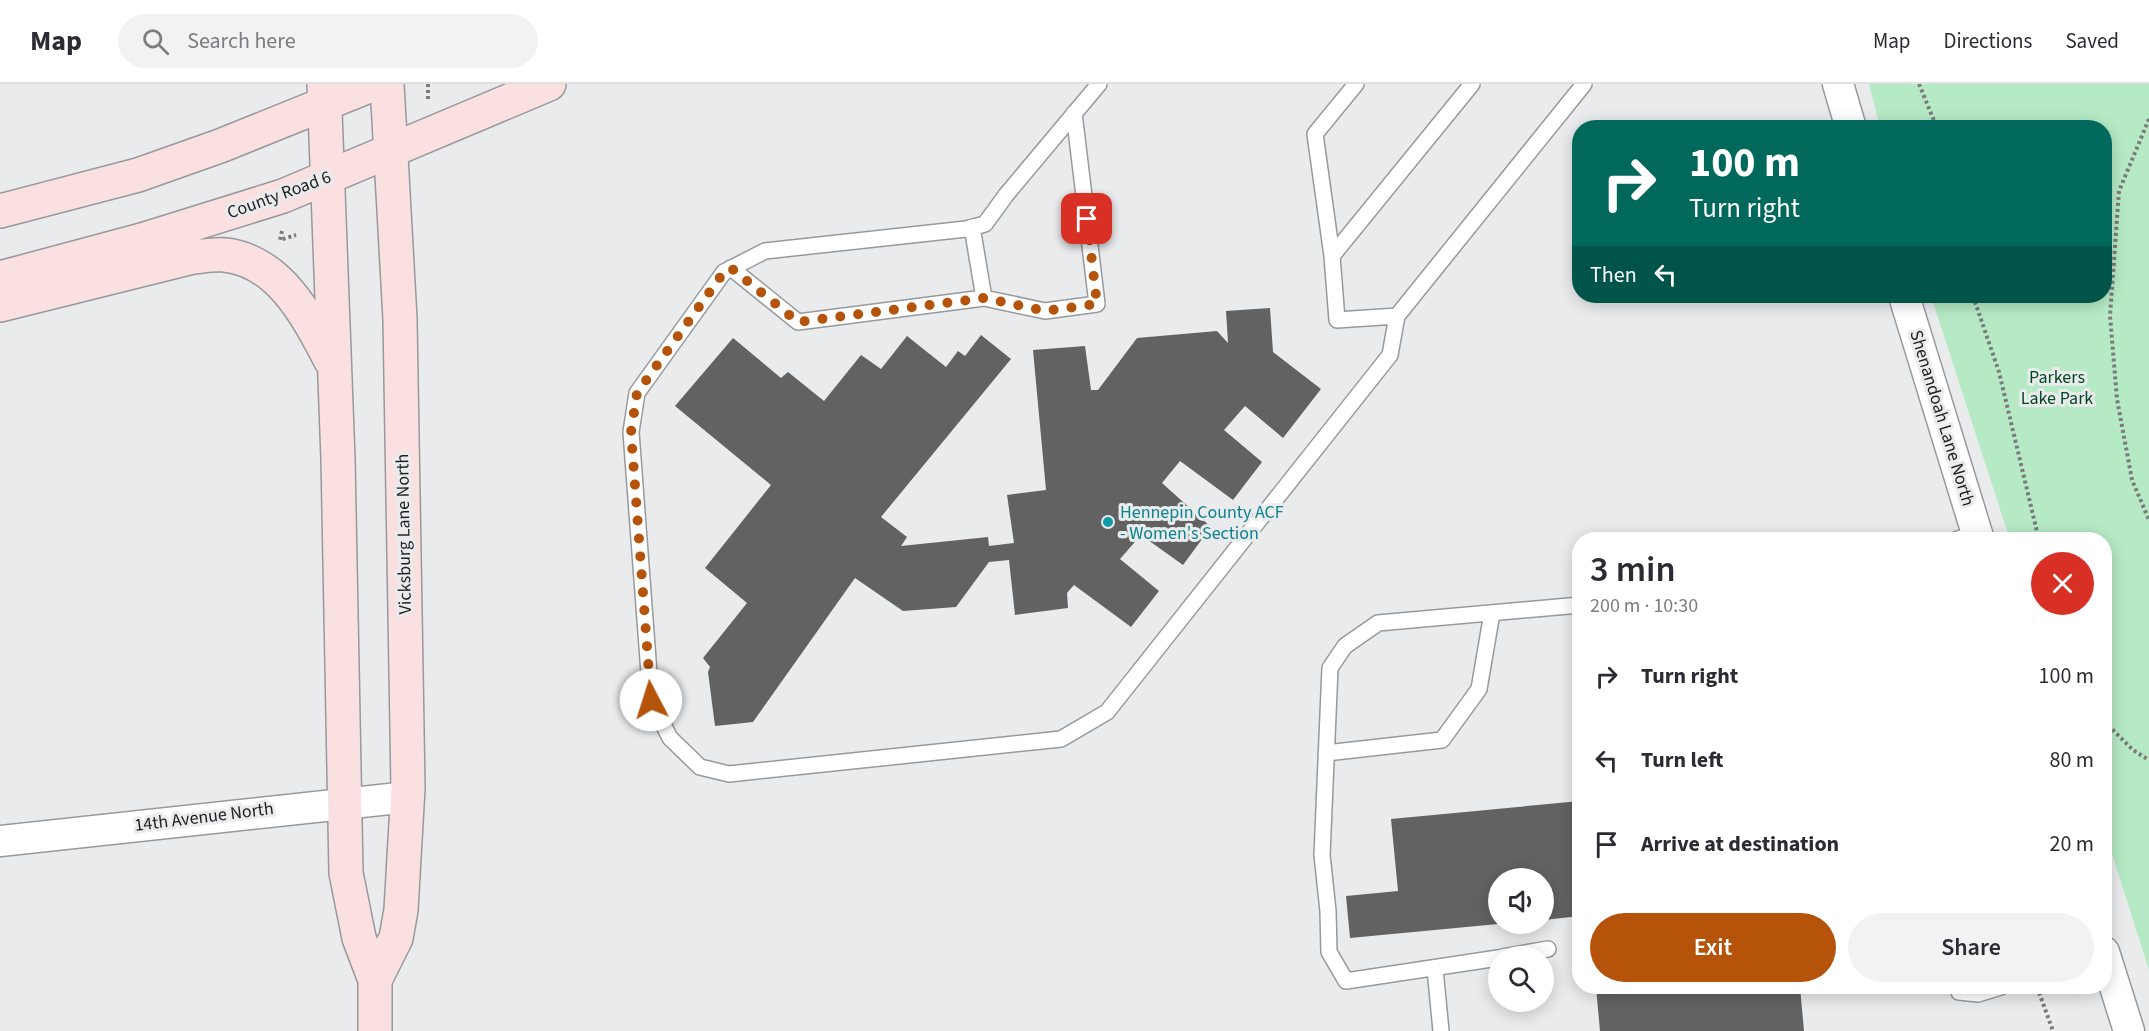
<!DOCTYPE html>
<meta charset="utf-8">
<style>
:root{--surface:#fff;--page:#f2f2f3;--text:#2b2b33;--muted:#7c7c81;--line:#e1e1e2;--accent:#b45309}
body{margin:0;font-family:"Source Sans 3",sans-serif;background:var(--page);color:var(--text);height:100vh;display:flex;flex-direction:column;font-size:22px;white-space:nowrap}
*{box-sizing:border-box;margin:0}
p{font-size:20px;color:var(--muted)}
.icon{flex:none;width:33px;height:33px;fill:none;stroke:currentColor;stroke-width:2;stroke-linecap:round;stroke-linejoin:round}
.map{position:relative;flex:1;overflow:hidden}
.panel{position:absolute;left:1572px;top:448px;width:540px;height:462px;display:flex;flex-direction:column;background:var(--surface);border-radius:24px;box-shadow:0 3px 15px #0003}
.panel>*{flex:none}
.hud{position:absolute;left:1572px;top:36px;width:540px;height:183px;border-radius:24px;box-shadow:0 3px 15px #0003;background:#00695c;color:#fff;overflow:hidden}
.fabs{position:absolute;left:1488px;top:784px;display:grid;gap:12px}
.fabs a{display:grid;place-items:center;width:66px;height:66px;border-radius:50%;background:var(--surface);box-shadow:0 3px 15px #0003;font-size:30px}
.pin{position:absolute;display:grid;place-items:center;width:51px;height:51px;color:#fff;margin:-26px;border-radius:12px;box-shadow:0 3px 9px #0006}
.me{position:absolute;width:66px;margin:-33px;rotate:355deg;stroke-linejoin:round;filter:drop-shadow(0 0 4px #0008)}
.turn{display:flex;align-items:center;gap:21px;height:126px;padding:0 18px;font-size:27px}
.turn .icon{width:78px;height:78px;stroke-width:2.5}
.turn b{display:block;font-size:42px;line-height:51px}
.then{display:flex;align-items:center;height:57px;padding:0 18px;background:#0003;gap:12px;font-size:22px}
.round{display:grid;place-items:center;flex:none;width:63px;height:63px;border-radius:32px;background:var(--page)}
.headline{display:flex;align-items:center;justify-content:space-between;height:102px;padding:0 18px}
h1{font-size:36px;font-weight:600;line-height:45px}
.primary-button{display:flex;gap:12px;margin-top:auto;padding:12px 18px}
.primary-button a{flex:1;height:69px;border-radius:36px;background:var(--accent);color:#fff;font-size:24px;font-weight:600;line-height:69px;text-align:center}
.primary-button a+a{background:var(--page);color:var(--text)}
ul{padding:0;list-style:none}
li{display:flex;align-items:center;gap:18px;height:84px;padding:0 18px}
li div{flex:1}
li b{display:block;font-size:22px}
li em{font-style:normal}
header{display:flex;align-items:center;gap:36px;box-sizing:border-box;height:84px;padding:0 30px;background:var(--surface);border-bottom:2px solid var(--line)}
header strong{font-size:28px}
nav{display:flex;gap:33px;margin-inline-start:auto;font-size:21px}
.search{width:420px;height:54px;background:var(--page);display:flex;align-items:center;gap:15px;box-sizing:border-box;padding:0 21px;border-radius:33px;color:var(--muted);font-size:22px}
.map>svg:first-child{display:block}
.green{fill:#b6eac5}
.building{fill:#626263}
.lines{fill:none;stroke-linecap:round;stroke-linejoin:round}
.lane-casing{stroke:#98999a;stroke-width:18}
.street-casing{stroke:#98999a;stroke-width:33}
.secondary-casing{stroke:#98999a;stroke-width:36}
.path{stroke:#7b7b7d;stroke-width:4;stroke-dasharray:3 3;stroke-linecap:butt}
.lane{stroke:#fff;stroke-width:15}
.street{stroke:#fff;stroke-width:30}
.secondary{stroke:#fbe0e2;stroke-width:33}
.route{stroke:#b45309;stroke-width:10;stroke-dasharray:0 18}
.culture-dot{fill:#0f9aa8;stroke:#eaebed;stroke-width:2}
.labels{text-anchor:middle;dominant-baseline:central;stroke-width:6;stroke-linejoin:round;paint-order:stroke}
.street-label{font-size:18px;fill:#1e1e1f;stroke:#eaebed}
.park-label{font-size:18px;fill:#004723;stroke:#eaebed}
.culture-label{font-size:18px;fill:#0d838f;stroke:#eaebed;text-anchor:start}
</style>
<header>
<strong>Map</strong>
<div class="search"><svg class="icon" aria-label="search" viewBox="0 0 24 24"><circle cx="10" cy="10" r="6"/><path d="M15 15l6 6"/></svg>Search here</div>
<nav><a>Map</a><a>Directions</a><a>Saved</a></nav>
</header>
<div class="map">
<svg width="2149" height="947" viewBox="0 0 2149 947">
<rect width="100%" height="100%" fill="#eaebed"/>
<path class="green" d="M 1869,0 L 2149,0 L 2149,886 L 2105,748 L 2104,456 L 2010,456 L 1931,212 L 2104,212 L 2104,44 L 1880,43 Z"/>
<path class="building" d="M 1270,224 L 1273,268 L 1321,305 L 1283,354 L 1245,322 L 1224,346 L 1262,378 L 1233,416 L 1180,377 L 1162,399 L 1211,443 L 1183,481 L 1141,451 L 1120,475 L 1159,507 L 1131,543 L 1074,501 L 1067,509 L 1068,524 L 1015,531 L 1009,476 L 989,478 L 956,523 L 903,527 L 855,494 L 753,638 L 715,642 L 708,588 L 710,583 L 703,574 L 747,519 L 705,484 L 771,401 L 675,322 L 733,254 L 781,294 L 788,288 L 824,317 L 861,271 L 881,285 L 907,252 L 946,283 L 958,267 L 965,272 L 981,251 L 1011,275 L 881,433 L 907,453 L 901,462 L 988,453 L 989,462 L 1014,459 L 1007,411 L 1046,406 L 1033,266 L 1085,262 L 1091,306 L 1098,306 L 1137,254 L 1217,247 L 1228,259 L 1226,227 Z
M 1580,717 L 1580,832 L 1544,836 L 1544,795 L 1498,795 L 1498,840 L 1350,854 L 1346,812 L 1398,807 L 1391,735 Z
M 1596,903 L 1800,903 L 1804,947 L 1600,947 Z"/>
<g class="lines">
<g class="lane-casing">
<path id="lane" d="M 1099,0 L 1006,111 L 985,140 L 966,145 L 765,167 L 724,188 L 637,309 L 631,348 L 651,616 L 670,654 L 700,683 L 729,690 L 1061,655 L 1107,628 L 1390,271 L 1397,232 L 1584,0
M 972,143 L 984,214
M 1332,172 L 1315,50 L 1356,0
M 731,184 L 798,238 L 984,214 L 1045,227 L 1097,220 L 1074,29
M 1397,232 L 1337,236 L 1332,172 L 1472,0
M 1955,456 L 1977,449
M 1326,669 L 1442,656 L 1479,605 L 1492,529
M 1502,873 L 1548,865
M 1498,874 L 1346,897 L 1329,868 L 1328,827 L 1322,771 L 1330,584 L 1345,562 L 1378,539 L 1580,521
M 1435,885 L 1441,947
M 1958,903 L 1959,908 L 1978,910 L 2001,903"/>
</g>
<g class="street-casing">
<path id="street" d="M 1838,0 L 1851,44
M 1904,212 L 1979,456
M 0,757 L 408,713
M 2104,868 L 2129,947"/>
</g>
<g class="secondary-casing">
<path id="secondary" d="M 324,0 L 338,375 L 346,789 L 359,854 L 375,896 L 375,947
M 0,127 L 138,91 L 220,62 L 374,0
M 0,194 L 142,156 L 283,112 L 549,0
M 0,221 L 193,173 C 203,172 215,170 225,171 C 280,177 308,233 331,277
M 375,896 L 396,854 L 401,826 L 408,704 L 400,235 L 387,0"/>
</g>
<path class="path" d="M 428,0 L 428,17
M 1919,0 L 1937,44
M 2149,35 L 2119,107 L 2110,232 L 2117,315 L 2132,396 L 2149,436
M 282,147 L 280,156 L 296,151
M 1973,212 L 1999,288 L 2039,456
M 2104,637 L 2133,666 L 2149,676
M 2037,903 L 2053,947"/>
<use href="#lane" class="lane"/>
<use href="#street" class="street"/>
<use href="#secondary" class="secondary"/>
</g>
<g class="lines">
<path class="route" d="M 651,616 L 631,348 L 637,309 L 724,188 L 731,184 L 798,238 L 984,214 L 1045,227 L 1097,220 L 1087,135"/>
</g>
<circle class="culture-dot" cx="1108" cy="438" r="6"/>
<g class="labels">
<g class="street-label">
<text transform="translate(279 111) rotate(-20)">County Road 6</text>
<text transform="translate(1942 334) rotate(73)">Shenandoah Lane North</text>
<text transform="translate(404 450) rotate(-91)">Vicksburg Lane North</text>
<text transform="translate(204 733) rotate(-7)">14th Avenue North</text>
</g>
<g class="park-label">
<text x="2057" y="293">Parkers<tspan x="2057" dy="21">Lake Park</tspan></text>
</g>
<g class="culture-label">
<text x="1120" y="428">Hennepin County ACF<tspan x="1120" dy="21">- Women's Section</tspan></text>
</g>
</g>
</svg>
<div class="fabs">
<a><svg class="icon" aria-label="sound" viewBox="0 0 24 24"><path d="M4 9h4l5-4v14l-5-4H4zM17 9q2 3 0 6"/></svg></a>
<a><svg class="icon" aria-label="search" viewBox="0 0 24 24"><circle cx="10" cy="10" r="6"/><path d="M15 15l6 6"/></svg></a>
</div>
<div class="pin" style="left:1087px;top:135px;background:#d93025"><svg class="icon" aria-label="arrive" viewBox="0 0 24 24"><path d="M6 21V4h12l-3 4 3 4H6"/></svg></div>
<svg class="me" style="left:651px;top:616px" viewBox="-20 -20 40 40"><circle r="19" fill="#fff"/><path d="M0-13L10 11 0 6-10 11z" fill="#b45309"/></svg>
<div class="hud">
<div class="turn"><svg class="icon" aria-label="right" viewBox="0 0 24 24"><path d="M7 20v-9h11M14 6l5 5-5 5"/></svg><div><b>100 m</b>Turn right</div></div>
<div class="then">Then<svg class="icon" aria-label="left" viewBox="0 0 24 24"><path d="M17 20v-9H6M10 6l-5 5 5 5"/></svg></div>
</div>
<section class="panel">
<div class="headline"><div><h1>3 min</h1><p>200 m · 10:30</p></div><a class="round" style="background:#d93025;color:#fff"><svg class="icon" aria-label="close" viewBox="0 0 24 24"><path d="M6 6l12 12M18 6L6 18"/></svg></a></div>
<ul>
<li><svg class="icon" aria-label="right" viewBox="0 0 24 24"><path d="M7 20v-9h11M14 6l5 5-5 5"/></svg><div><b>Turn right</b></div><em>100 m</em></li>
<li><svg class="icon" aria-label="left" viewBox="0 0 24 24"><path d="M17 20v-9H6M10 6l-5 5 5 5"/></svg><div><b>Turn left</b></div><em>80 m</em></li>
<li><svg class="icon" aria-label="arrive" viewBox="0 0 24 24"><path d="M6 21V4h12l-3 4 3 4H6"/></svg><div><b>Arrive at destination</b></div><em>20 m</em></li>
</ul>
<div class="primary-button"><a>Exit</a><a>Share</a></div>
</section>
</div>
